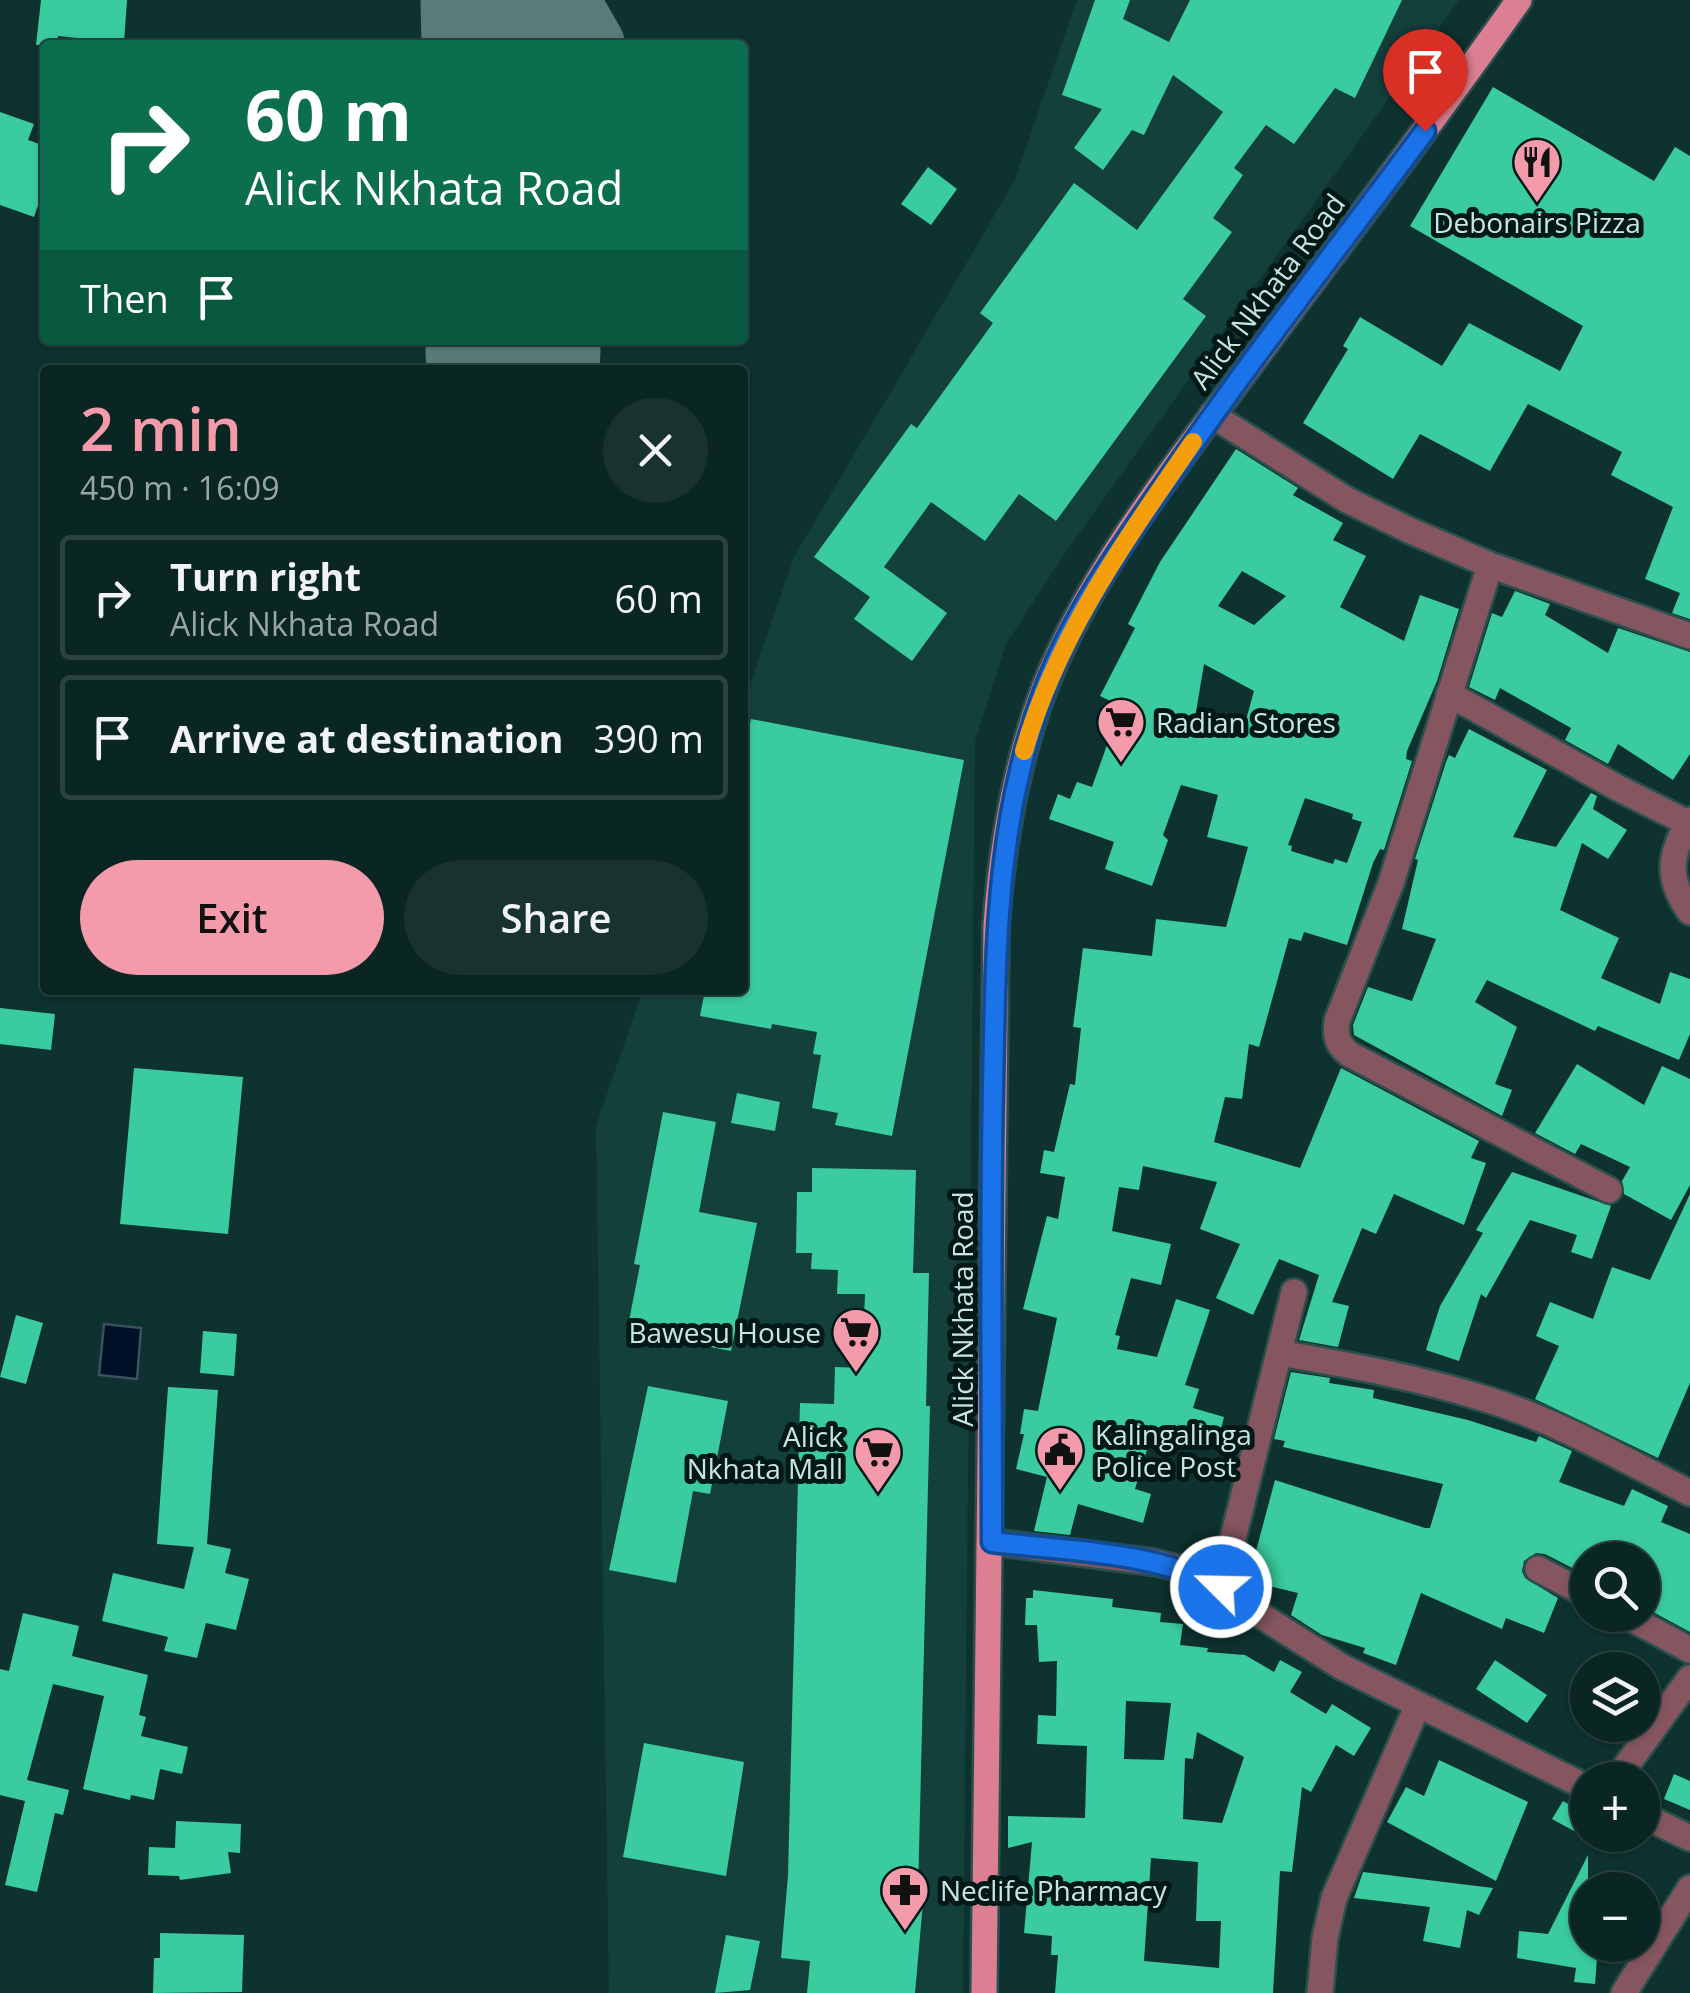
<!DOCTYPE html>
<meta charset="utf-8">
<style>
:root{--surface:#0a2623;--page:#183230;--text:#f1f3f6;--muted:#99a5a6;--line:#2a4341;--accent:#f39aab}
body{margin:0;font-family:"Open Sans",sans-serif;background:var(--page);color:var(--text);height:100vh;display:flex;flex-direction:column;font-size:38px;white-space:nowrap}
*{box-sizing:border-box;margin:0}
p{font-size:32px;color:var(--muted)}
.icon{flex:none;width:55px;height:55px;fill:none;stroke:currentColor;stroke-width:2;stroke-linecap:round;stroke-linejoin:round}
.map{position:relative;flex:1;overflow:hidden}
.sheet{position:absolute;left:40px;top:365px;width:708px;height:630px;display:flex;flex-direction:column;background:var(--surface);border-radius:10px;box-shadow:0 2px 8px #0004,0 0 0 2px var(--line)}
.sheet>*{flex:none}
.top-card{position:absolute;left:40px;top:40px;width:708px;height:305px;border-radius:10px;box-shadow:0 2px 8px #0004,0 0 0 2px var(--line);background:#0b6e4f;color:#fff;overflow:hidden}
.controls{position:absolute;left:1570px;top:1542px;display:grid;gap:20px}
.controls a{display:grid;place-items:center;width:90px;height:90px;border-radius:50%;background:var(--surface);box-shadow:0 2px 8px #0004,0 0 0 2px var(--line);font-size:50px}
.pin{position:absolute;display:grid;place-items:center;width:85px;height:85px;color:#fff;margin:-102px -42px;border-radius:50% 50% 50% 0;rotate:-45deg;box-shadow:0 0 10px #0007}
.pin .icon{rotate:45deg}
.me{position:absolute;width:110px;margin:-55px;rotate:293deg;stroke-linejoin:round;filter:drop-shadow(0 0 8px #0008)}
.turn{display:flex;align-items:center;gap:35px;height:210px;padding:0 40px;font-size:45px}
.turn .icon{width:130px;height:130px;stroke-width:2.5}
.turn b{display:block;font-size:70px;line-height:85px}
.then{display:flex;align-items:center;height:95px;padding:0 40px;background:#0003;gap:20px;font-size:38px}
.round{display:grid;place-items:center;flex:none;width:105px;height:105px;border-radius:52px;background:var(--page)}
.summary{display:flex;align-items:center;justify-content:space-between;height:170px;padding:0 40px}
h1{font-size:60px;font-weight:600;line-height:75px;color:var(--accent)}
.action{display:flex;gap:20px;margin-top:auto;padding:20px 40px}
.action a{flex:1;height:115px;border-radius:60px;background:var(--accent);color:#111;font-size:40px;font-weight:600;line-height:115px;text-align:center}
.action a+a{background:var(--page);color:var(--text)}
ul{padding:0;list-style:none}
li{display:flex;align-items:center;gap:30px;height:125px;margin:0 20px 15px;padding:0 20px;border:5px solid var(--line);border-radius:10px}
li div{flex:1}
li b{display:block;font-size:38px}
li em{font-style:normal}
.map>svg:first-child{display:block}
.built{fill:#14403c}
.water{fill:#001127;stroke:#3b515f;stroke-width:2.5}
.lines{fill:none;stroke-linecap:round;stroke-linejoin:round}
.taxiway{stroke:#5a7c78;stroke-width:70}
.runway{stroke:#5a7c78;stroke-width:175}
.building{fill:#3acc9e;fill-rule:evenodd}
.minor-casing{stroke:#2b4f4c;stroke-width:30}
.major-casing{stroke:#2b4f4c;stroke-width:30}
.minor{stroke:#85565f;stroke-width:25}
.major{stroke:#dd7f92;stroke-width:25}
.route-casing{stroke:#114b97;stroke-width:25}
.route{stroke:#1a73e8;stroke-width:18}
.slow{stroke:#f59e0b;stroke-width:18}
.labels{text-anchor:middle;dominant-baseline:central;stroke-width:10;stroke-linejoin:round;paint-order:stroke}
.poi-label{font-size:28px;fill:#c6e6e2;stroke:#001816;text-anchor:start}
.street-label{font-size:28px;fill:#c6e6e2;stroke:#001816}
</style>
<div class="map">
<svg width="1690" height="1993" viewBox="0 0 1690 1993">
<rect width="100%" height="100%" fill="#0e322f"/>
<path class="built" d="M 1077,0 L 1459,0 L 1065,553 L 1006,644 L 975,741 L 963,1993 L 609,1993 L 596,1126 L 643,990 L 742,990 L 743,705 L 794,557 L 1014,182 Z"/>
<path class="water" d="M 104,1324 L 141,1328 L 137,1379 L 99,1375 Z"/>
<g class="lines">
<path class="taxiway" d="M 564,0 L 590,45"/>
<path class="runway" d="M 508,0 L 509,45
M 513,340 L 513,352"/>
</g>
<path class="building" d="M 41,0 L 127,0 L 124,43 L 58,36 L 57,45 L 36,45 Z
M 1095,0 L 1130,0 L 1123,19 L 1169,42 L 1190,0 L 1402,0 L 1355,98 L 1335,88 L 1294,144 L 1266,125 L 1234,168 L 1243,175 L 1213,218 L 1232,232 L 1183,299 L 1206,316 L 1056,521 L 1019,494 L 985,541 L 931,502 L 884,567 L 947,613 L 912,661 L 854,619 L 870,597 L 814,557 L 911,424 L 917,428 L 993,323 L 980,313 L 1074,183 L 1137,230 L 1223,112 L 1173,75 L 1144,135 L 1132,130 L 1103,170 L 1074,148 L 1102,109 L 1062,95 Z
M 1493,87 L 1654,181 L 1675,147 L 1690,156 L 1690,619 L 1672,613 L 1680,593 L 1645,579 L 1673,507 L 1611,475 L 1622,452 L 1528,404 L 1490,471 L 1420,434 L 1393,479 L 1303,423 L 1348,349 L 1343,346 L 1360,317 L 1442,366 L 1469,323 L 1560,371 L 1583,326 L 1410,226 Z
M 0,112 L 34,124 L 28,140 L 45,146 L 45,185 L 34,217 L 0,205 Z
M 928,167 L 957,189 L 931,225 L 901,204 Z
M 1236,449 L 1298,488 L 1293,495 L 1343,523 L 1333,540 L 1366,556 L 1340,607 L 1404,641 L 1420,595 L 1459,609 L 1437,681 L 1407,751 L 1406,759 L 1412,761 L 1384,850 L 1380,849 L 1373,863 L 1347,945 L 1304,932 L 1301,941 L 1289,938 L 1259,1047 L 1249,1044 L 1242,1099 L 1225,1097 L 1214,1142 L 1300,1168 L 1341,1068 L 1479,1141 L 1471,1158 L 1486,1163 L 1464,1225 L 1394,1194 L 1376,1234 L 1362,1228 L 1332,1302 L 1349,1306 L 1338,1347 L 1299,1340 L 1319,1275 L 1279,1259 L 1253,1315 L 1216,1298 L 1240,1244 L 1200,1229 L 1217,1182 L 1143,1166 L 1139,1190 L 1119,1187 L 1112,1231 L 1171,1244 L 1161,1285 L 1131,1278 L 1115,1335 L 1120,1336 L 1117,1349 L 1157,1357 L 1176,1299 L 1210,1310 L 1185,1385 L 1199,1389 L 1193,1408 L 1224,1417 L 1216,1448 L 1153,1430 L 1135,1489 L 1151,1494 L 1143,1523 L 1078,1504 L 1070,1535 L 1034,1531 L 1047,1477 L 1016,1469 L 1024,1434 L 1020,1434 L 1024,1409 L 1038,1411 L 1057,1318 L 1023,1309 L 1047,1216 L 1058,1219 L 1065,1177 L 1040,1173 L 1044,1150 L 1054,1152 L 1070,1084 L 1075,1085 L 1081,1028 L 1073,1027 L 1083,948 L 1152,956 L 1156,919 L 1226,927 L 1248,847 L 1207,837 L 1218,795 L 1181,785 L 1163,835 L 1168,840 L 1152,886 L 1105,869 L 1114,842 L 1049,819 L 1058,794 L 1070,799 L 1077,782 L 1092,787 L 1121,706 L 1100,696 L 1135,628 L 1128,624 L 1160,562 ZM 1242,571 L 1286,596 L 1254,625 L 1218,606 ZM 1204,664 L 1254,691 L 1244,727 L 1195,718 ZM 1305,798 L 1353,814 L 1352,819 L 1362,822 L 1347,863 L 1335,859 L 1333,864 L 1291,851 L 1292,846 L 1288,845 Z
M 1515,591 L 1550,604 L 1545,615 L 1608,653 L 1618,628 L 1690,652 L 1690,754 L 1673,780 L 1618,744 L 1608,764 L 1565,740 L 1571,728 L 1500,688 L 1495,700 L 1469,687 L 1492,613 L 1502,617 Z
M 751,719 L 964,760 L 892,1136 L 835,1125 L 838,1113 L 812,1108 L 821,1055 L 813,1054 L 817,1032 L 772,1024 L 771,1029 L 700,1016 L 705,990 L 742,990 L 742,765 Z
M 1469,729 L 1547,770 L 1513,837 L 1556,847 L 1591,793 L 1597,796 L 1593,809 L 1627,830 L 1608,859 L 1582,843 L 1560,910 L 1619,938 L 1601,978 L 1660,1004 L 1670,972 L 1690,979 L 1690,1034 L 1679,1060 L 1598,1026 L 1595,1031 L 1487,980 L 1475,1002 L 1517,1027 L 1495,1084 L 1512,1090 L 1502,1116 L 1354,1035 L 1353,1025 L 1368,987 L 1412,1001 L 1436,939 L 1402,929 L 1418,860 L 1415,859 L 1446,762 L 1449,755 L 1455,758 Z
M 0,1008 L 55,1014 L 51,1050 L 0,1044 Z
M 1577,1064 L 1644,1105 L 1662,1066 L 1690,1079 L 1690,1185 L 1671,1220 L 1624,1194 L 1622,1181 L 1630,1167 L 1581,1144 L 1575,1154 L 1535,1133 Z
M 134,1068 L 243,1077 L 228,1234 L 120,1224 Z
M 737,1093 L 780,1102 L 775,1131 L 731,1123 Z
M 663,1112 L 716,1122 L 699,1212 L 757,1223 L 731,1351 L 627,1331 L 640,1265 L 634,1264 Z
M 812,1168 L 916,1170 L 913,1273 L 929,1273 L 926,1406 L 930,1406 L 918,1891 L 924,1891 L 915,1993 L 807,1993 L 810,1961 L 781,1958 L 788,1875 L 800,1403 L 834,1404 L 835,1367 L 862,1368 L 865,1294 L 837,1294 L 838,1270 L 811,1269 L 812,1253 L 796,1253 L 797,1192 L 812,1192 Z
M 1512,1172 L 1611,1206 L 1592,1259 L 1571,1252 L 1577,1235 L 1530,1220 L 1486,1298 L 1481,1294 L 1459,1361 L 1426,1350 L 1440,1306 L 1483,1233 L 1476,1230 Z
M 1690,1194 L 1690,1383 L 1658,1458 L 1535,1399 L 1559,1346 L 1536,1336 L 1550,1302 L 1593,1319 L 1612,1267 L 1650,1280 Z
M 16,1315 L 43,1323 L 26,1384 L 0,1377 Z
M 203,1331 L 237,1334 L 234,1376 L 200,1373 Z
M 1291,1372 L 1330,1378 L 1329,1383 L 1374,1390 L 1373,1398 L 1468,1420 L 1536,1442 L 1539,1436 L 1572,1451 L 1559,1482 L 1624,1506 L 1632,1489 L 1668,1506 L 1661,1522 L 1690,1534 L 1690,1632 L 1642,1606 L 1642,1560 L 1605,1542 L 1598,1560 L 1588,1560 L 1588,1576 L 1545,1554 L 1536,1553 L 1524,1561 L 1522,1571 L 1525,1578 L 1558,1598 L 1544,1633 L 1506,1618 L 1502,1629 L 1421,1593 L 1396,1665 L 1363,1653 L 1365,1648 L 1322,1635 L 1291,1615 L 1298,1593 L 1248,1581 L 1275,1480 L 1425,1528 L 1430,1528 L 1443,1484 L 1283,1447 L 1285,1441 L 1274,1439 Z
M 648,1386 L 728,1401 L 710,1494 L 693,1491 L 676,1583 L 609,1570 Z
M 168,1387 L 218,1390 L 207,1544 L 231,1549 L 225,1573 L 249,1579 L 236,1630 L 206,1623 L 197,1658 L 164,1651 L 168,1637 L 102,1621 L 113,1573 L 184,1589 L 194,1547 L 157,1544 Z
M 1033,1590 L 1113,1599 L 1112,1607 L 1161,1613 L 1160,1622 L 1183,1624 L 1180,1645 L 1208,1648 L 1207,1652 L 1245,1655 L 1274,1672 L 1280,1660 L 1302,1672 L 1290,1692 L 1326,1714 L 1332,1704 L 1371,1728 L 1354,1756 L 1336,1745 L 1311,1792 L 1302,1787 L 1292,1872 L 1280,1871 L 1273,1993 L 1055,1993 L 1058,1955 L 1051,1955 L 1052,1936 L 1024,1933 L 1032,1842 L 1008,1848 L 1008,1816 L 1085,1818 L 1087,1746 L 1037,1744 L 1038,1715 L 1056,1716 L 1057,1661 L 1039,1662 L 1037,1625 L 1025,1625 L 1026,1598 L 1033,1598 ZM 1126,1701 L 1171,1703 L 1164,1760 L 1124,1759 ZM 1197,1732 L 1244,1757 L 1222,1823 L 1183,1819 L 1185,1758 L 1193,1759 ZM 1151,1858 L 1198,1862 L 1196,1921 L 1221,1921 L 1219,1968 L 1144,1961 Z
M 23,1613 L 79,1626 L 72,1656 L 148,1675 L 139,1715 L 146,1717 L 141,1736 L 188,1747 L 182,1774 L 160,1769 L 154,1800 L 131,1795 L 130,1800 L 83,1789 L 104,1696 L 53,1684 L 27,1780 L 69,1790 L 63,1815 L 55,1813 L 37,1892 L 5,1885 L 25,1801 L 0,1795 L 0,1669 L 9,1671 Z
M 1495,1660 L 1547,1695 L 1527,1723 L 1476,1689 Z
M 644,1743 L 744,1762 L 726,1876 L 623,1857 Z
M 1439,1760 L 1528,1802 L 1496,1881 L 1387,1822 L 1406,1787 L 1424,1796 Z
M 1674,1774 L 1690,1781 L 1690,1810 L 1664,1799 Z
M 1563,1801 L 1584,1813 L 1574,1831 L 1552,1819 Z
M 176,1821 L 241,1824 L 240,1853 L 228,1852 L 231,1873 L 180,1880 L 179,1876 L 148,1875 L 149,1847 L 175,1848 Z
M 1588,1855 L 1588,1945 L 1598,1945 L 1595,1984 L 1574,1982 L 1576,1968 L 1517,1958 L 1519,1931 L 1548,1934 Z
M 1363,1872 L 1493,1888 L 1479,1915 L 1467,1910 L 1460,1948 L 1423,1941 L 1430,1907 L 1354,1898 Z
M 160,1933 L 244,1935 L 242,1992 L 153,1993 L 154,1958 L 160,1958 Z
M 726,1935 L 760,1941 L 750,1990 L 715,1993 Z"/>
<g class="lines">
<g class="minor-casing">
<path id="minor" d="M 1212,415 L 1347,500 L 1411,531 L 1490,565 L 1690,636
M 1490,565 L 1391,883 L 1337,1021 C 1335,1037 1337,1044 1349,1054 L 1609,1190
M 1449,694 L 1618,788 L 1688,823
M 1690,820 C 1669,854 1666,879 1690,912
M 1279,1353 C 1350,1365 1420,1378 1489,1400 C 1559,1422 1625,1460 1690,1493
M 992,1542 L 1152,1562 L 1191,1571 L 1342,1667 L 1588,1788
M 1538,1569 L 1588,1595
M 1221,1587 L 1294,1292
M 1625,1615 L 1690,1650
M 1616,1780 L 1690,1678
M 1642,1815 L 1690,1838
M 1320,1993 L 1325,1938 L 1334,1898 L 1417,1707
M 1624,1993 L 1690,1888"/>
</g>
<g class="major-casing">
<path id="major" d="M 984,1993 L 996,925 C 1002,844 1015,766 1044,689 C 1088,575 1177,463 1250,365 C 1340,244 1432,123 1519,0"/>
</g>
<use href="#minor" class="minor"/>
<use href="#major" class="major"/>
</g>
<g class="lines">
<g class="route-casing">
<path id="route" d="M 1221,1587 C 1153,1551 1067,1551 992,1542 C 992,1390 990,1238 993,1087 C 996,949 995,822 1044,691 C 1073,613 1121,547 1168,479 C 1250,360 1339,247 1425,131"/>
</g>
<use href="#route" class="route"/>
<path class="slow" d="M 1024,751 C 1058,634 1125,541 1193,442"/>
</g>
<defs>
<g id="restaurant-pin" transform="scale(2.5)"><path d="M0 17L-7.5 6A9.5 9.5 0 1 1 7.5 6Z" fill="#f39aab" stroke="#001816"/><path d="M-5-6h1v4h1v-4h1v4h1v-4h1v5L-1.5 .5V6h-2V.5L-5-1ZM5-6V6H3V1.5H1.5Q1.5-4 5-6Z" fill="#111"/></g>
<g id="supermarket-pin" transform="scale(2.5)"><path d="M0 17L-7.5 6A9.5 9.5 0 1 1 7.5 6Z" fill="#f39aab" stroke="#001816"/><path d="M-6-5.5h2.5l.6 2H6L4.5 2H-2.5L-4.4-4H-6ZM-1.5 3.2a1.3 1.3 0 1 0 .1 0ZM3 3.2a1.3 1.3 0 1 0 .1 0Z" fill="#111"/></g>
<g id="civic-pin" transform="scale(2.5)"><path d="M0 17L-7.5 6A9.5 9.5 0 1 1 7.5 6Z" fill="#f39aab" stroke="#001816"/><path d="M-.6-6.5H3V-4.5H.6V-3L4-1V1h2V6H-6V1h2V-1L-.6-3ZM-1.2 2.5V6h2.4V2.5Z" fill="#111"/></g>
<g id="pharmacy-pin" transform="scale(2.5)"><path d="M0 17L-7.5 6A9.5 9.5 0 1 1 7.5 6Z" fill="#f39aab" stroke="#001816"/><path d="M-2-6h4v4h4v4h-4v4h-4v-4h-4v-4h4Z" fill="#111"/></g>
</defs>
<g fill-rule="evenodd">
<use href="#restaurant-pin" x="1537" y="162"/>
<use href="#supermarket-pin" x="1121" y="722"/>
<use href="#supermarket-pin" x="856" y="1332"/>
<use href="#civic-pin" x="1060" y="1450"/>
<use href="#supermarket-pin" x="878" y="1452"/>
<use href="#pharmacy-pin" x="905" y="1890"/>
</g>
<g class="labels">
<g class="poi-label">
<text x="1537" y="222" text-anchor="middle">Debonairs Pizza</text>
<text x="1156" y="722">Radian Stores</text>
<text x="821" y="1332" text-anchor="end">Bawesu House</text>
<text x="1095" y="1434">Kalingalinga<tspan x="1095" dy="32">Police Post</tspan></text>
<text x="843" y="1436" text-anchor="end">Alick<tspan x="843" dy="32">Nkhata Mall</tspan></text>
<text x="940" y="1890">Neclife Pharmacy</text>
</g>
<g class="street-label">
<text transform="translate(1267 291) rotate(-53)">Alick Nkhata Road</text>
<text transform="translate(962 1309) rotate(-90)">Alick Nkhata Road</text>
</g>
</g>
</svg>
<div class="controls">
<a><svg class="icon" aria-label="search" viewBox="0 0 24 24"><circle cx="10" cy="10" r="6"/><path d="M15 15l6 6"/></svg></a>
<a><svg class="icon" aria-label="layers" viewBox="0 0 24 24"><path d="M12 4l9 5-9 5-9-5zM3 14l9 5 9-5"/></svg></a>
<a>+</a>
<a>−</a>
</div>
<div class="pin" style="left:1425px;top:131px;background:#d93025"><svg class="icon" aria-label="arrive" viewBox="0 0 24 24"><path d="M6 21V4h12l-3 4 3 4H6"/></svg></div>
<svg class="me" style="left:1221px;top:1587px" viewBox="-20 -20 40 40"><circle r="17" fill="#1a73e8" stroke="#fff" stroke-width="3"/><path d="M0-11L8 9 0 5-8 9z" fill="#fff"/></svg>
<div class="top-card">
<div class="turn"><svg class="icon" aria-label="right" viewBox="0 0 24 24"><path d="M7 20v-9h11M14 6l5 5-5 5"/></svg><div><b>60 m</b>Alick Nkhata Road</div></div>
<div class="then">Then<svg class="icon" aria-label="arrive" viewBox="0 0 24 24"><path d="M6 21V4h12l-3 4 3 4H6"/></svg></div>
</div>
<section class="sheet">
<div class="summary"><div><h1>2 min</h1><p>450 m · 16:09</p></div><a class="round"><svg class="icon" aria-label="close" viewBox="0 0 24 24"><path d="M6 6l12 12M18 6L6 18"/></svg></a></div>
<ul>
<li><svg class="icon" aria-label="right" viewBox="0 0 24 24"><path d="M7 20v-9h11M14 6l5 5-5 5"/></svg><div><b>Turn right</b><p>Alick Nkhata Road</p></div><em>60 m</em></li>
<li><svg class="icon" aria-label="arrive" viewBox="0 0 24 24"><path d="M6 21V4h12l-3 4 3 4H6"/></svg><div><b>Arrive at destination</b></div><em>390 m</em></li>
</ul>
<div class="action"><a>Exit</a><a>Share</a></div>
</section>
</div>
